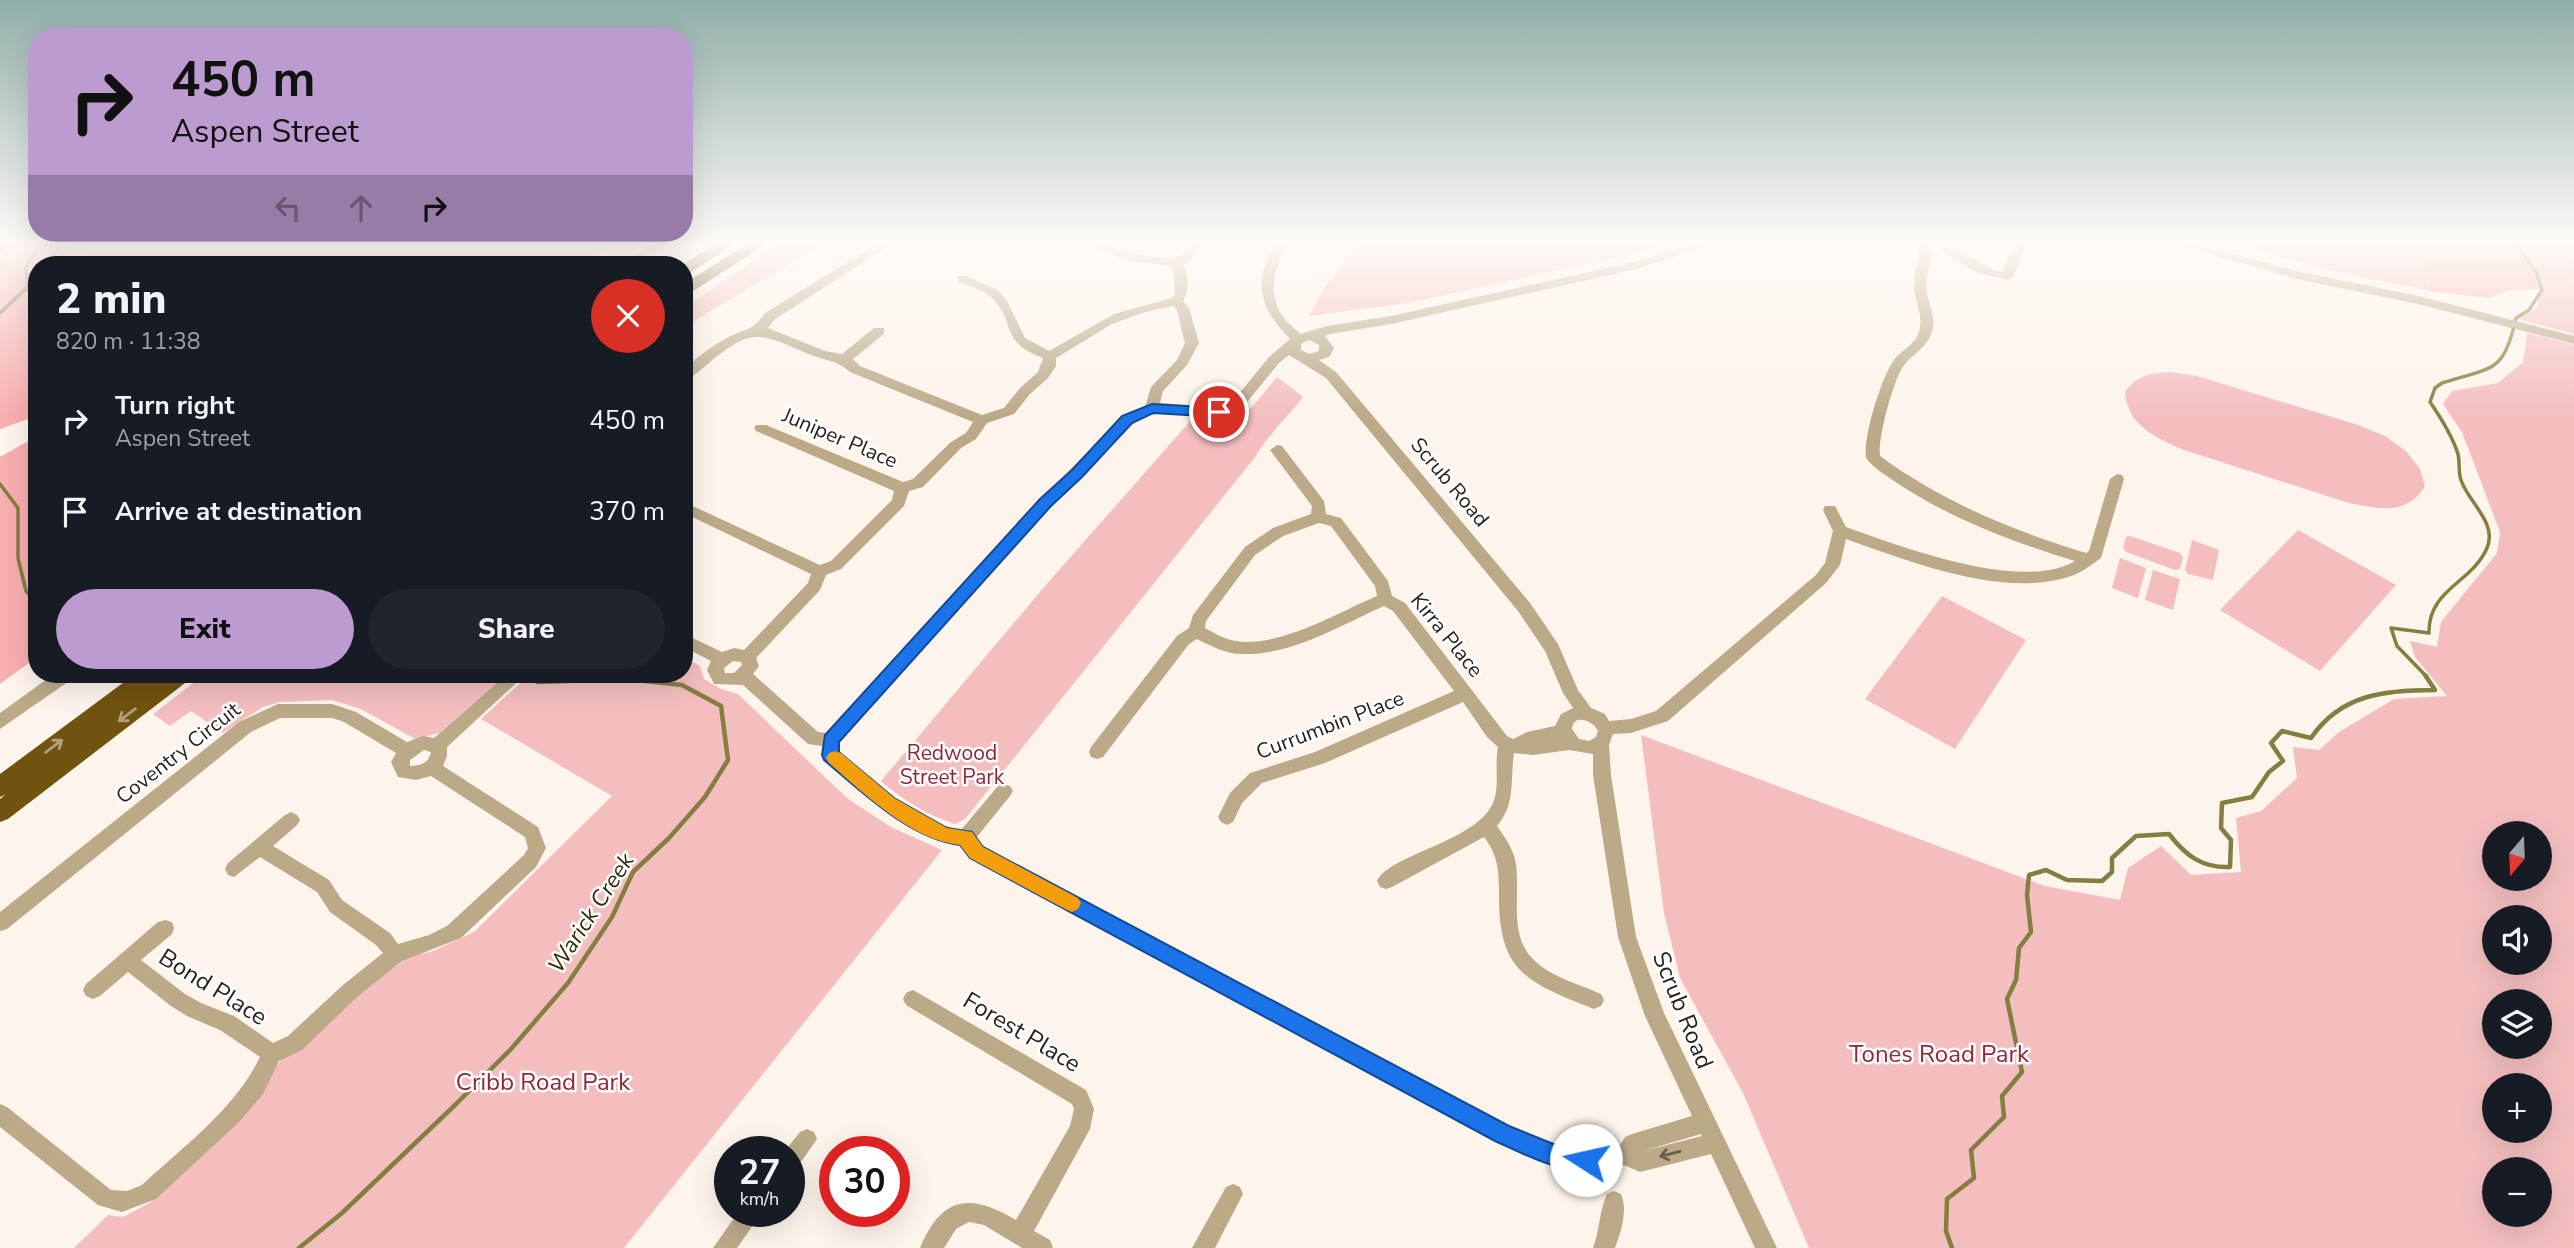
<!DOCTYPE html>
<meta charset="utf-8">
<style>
:root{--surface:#171b24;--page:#20242c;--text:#f1f3f6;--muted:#9ea1a6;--accent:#bc9bd0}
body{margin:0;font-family:"Nunito Sans",sans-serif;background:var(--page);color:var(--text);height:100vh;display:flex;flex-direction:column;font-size:26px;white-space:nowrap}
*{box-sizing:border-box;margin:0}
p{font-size:23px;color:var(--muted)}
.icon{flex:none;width:38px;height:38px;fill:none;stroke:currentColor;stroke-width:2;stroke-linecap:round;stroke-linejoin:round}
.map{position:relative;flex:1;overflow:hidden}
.panel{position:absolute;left:28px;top:256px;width:665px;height:427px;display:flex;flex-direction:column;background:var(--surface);border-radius:28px;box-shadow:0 7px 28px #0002}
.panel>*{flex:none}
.hud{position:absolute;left:28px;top:28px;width:665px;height:214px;border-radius:28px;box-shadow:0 7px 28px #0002;background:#bc9bd0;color:#111;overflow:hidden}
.needle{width:46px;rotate:199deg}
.controls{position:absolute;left:2482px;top:821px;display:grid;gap:14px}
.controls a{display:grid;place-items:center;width:70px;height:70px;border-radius:50%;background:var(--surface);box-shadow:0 7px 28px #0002;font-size:35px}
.speed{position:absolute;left:714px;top:1136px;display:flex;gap:14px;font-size:35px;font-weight:700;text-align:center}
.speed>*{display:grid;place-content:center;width:91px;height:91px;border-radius:50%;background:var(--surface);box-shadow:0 7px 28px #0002;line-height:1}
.speed small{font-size:18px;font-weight:400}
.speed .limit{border:10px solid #d22;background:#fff;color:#111}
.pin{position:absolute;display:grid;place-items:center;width:60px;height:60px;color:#fff;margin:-30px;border:4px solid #fff;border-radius:50%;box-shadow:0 2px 7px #0007}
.me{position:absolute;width:77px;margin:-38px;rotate:280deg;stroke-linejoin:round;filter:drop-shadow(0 0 5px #0008)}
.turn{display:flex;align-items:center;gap:24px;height:147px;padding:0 28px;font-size:32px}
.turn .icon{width:91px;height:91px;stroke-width:2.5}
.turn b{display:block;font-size:49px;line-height:60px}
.lanes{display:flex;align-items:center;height:66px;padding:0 28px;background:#0003;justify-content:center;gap:35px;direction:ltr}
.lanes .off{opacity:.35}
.round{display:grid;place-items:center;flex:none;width:74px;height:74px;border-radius:37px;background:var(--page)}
.head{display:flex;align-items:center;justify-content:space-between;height:119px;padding:0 28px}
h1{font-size:42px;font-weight:800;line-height:52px}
.action{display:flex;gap:14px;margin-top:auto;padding:14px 28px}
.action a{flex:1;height:80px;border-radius:42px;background:var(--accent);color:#111;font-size:28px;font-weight:800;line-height:80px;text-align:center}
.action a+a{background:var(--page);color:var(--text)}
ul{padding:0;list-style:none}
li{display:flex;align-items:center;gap:21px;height:91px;padding:0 28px}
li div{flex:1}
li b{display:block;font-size:26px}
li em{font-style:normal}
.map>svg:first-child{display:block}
.green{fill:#f4bebf;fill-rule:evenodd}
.forest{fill:#f9aeb0}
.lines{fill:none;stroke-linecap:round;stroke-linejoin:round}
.stream-far1{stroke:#847e40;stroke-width:3.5}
.stream{stroke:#847e40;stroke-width:4.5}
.minor{fill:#bba988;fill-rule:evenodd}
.highway{fill:#715310;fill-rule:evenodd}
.oneway{stroke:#b1a07c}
.oneway2{stroke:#6a6050}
.route{fill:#1a73e8;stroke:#114b97;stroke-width:2}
.slow{fill:#f59e0b}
.labels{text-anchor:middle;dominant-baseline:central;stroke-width:5;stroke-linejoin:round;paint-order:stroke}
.street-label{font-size:21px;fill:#282422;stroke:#fff}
.park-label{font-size:21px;fill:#902636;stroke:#fff}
.water-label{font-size:23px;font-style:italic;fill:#302d06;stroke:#fff}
.near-street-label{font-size:24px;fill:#282422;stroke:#fff}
.near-park-label{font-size:24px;fill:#902636;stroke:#fff}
</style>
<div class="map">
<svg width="2574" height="1248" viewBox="0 0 2574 1248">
<rect width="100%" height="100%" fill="#fdf4ec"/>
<path class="green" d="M 781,242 L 826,242 L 684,327 L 684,308 Z
M 1359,242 L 1685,242 L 1408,303 L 1309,316 L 1323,290 Z
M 2231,242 L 2421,242 L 2430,291 L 2323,269 Z
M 2515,242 L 2574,242 L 2574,334 L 2518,319 L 2539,306 L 2538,296 L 2544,291 C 2538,264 2524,262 2515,242 Z
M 2527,333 L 2574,345 L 2574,1248 L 1809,1248 L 1743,1093 L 1680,978 L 1664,913 L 1641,735 L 2045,886 L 2120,900 L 2128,868 L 2161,846 L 2191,875 L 2241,872 L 2236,818 L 2261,811 L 2297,778 L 2293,747 L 2319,750 L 2339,732 L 2394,699 L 2447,696 L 2415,657 L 2410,641 L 2437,647 L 2441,622 L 2497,553 L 2500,532 L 2462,432 L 2443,404 L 2452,391 L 2498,383 L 2523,362 ZM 2494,833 L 2539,833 L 2539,878 L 2494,878 ZM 2494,917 L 2539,917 L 2539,962 L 2494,962 ZM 2494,1001 L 2539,1001 L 2539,1046 L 2494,1046 ZM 2494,1085 L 2539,1085 L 2539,1130 L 2494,1130 ZM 2494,1169 L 2539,1169 L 2539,1214 L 2494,1214 Z
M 2171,372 L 2197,376 L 2358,425 L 2385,436 L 2406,451 L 2420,469 L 2425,486 C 2407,516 2380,509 2349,503 L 2181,449 C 2153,436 2128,425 2125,392 C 2137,375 2151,373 2171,372 Z
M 1277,377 L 1303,397 C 1294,409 1259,446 1256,456 L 965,819 L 955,824 C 929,816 901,799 881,781 L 1045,586 L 1193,418 C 1245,425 1245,415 1277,377 Z
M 2298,530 L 2396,585 L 2320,671 L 2220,610 Z
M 2130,536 L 2180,553 L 2183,557 L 2180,569 L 2175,570 L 2126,552 L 2123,548 L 2126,537 Z
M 2192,540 L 2219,550 L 2213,580 L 2188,574 L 2185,570 Z
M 2120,558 L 2146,568 L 2138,598 L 2112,588 Z
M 2153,570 L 2180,579 L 2173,610 L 2145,600 Z
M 1942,596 L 2026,640 L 1955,749 L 1865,699 Z
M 684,657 L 700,666 L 704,679 L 721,689 L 738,694 L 848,799 L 891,827 L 942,850 L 624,1248 L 74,1248 L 108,1215 L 123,1217 L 151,1202 L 202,1154 L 283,1058 L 357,995 L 411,955 L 431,952 L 474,932 L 612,796 L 481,719 L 530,674 L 684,674 Z
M 205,674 L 507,674 L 439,733 L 415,739 L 361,709 L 332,700 L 280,702 L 263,707 L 223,733 L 191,711 L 170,726 L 153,714 Z"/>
<path class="forest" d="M 0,242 L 616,242 L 585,264 L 37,264 L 37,416 L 0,429 Z
M 2421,242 L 2511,242 L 2533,271 L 2539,289 L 2509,290 L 2489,298 L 2430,291 Z
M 37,436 L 37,657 L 0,684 L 0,457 Z"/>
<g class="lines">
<path class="stream-far1" d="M 0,250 L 14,242
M 46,264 L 64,242
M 28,289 L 26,267 L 38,248 L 38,242
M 0,313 L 37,278
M 0,484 L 18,508 L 18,558 L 26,591 L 37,603
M 295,674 L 315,677
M 2427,677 L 2397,646 L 2391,628 L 2429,633 C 2428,589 2472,583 2487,548 C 2498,523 2468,502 2461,480 C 2458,472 2460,462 2458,454 C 2452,435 2441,418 2430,402 L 2435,388 L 2442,383 C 2492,367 2504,374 2516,318 L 2529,310 L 2542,290 L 2536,272 L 2514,242"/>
<path class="stream" d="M 302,675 L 487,679
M 299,1248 L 342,1213 L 454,1106 L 511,1049 L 568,983 L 612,917 L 633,872 L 669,838 L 705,797 L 728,760 L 721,706 L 682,685 L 626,679 L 537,682
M 1952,1248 L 1946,1231 L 1947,1199 L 1974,1178 L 1971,1150 L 2004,1117 L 2002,1096 L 2022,1072 L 2007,999 L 2016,980 L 2019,948 L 2031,932 L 2027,895 L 2029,875 L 2046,870 L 2067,880 L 2102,881 L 2112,872 L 2112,858 L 2136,836 L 2169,834 C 2186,856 2202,868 2230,867 L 2231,840 L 2221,828 L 2222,803 L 2252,797 L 2269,772 L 2283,761 L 2271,743 L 2282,731 L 2311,738 C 2341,694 2385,690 2435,690 L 2425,675"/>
<path class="minor" d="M 652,242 L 666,242 L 637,264 L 623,264 Z
M 880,242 L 895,242 L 775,319 L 768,328 L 825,351 L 842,354 L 874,328 L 884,328 L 884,334 L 853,359 L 860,366 L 982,415 L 1004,408 L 1020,388 L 1038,372 L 1043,358 C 999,342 1017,323 992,298 C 983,289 969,286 958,282 L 958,276 L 966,276 L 998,290 L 1007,301 L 1025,338 L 1049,351 L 1114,314 L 1172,298 L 1175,295 L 1174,270 L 1171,266 L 1129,261 L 1080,242 L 1098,242 L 1135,254 L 1173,259 L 1181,255 L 1191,242 L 1204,242 L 1189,261 L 1183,264 C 1189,273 1189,292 1183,301 L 1189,308 L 1199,343 L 1187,365 L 1163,391 L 1160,403 L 1219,407 L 1229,406 L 1269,357 L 1290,339 C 1259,307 1252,282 1276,242 L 1288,242 C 1275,264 1266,295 1284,318 C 1288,324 1295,328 1300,334 L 1327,326 L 1391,316 L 1630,263 L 1702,242 L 1722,242 L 1632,270 L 1391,324 L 1330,334 L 1325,336 L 1334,348 L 1329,357 L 1319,360 L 1336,372 L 1530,603 L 1558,644 L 1578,690 L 1591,708 L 1605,714 L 1609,721 L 1631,719 L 1656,711 L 1816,575 L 1825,563 L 1833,531 L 1823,510 L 1825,506 L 1835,506 L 1846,527 C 1899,546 2023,593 2075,561 C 2013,542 1954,520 1900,485 C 1889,477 1874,469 1866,458 C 1863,437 1881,378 1894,360 C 1901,350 1915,345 1919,332 C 1924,315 1914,301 1914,284 C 1914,266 1922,266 1917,242 L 1929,242 C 1935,266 1927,265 1926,284 C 1926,300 1937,314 1932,331 C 1928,347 1914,353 1905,364 C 1894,376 1877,440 1880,456 C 1943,502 2011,530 2086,553 L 2089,551 L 2110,479 L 2117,474 L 2122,475 L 2124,479 L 2101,558 C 2092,564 2084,571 2074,575 C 2006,600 1911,562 1846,539 L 1840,565 L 1826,583 L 1668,721 L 1631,733 L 1613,734 L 1609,745 L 1611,775 L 1636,937 L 1664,1013 L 1777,1248 L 1755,1248 L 1711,1154 L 1640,1172 L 1624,1165 L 1586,1170 L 1561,1167 L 1496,1141 L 971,859 L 960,845 L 921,832 L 887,812 L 825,760 L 823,746 L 808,744 L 743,685 L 714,684 L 707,670 L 711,661 L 684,647 L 684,634 L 722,652 L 734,648 L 744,650 L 808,583 L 811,574 L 684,513 L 684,502 L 820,565 L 831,561 L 892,500 L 894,491 L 756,431 L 754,428 L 756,425 L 766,425 L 903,482 L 913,479 L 951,442 L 966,433 L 973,422 L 850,372 C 838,360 822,360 806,353 C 761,333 752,328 711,361 C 703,368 694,377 684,380 L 684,369 C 697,358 710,347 725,339 C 745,327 750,334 765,313 ZM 1173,306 L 1177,310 L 1185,343 L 1177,360 L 1151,387 L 1145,407 L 1129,412 L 1041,498 L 827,733 L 818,732 L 753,674 L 759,666 L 756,658 L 820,590 L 826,575 L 841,569 L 904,506 L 909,491 L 923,487 L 961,448 L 976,439 L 987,423 L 1014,414 L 1030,394 L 1048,378 L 1056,366 L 1056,358 L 1112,324 L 1145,312 ZM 1309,340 L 1319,345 L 1319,351 L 1309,354 L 1301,350 L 1301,344 ZM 1289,355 L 1326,378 L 1518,611 L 1545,651 L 1563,693 L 1573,708 L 1561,714 L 1555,726 L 1527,732 L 1513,739 L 1507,736 L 1405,603 L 1392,596 L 1388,581 L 1341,518 L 1326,514 L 1324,501 L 1282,446 L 1277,445 L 1270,450 L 1312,506 L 1311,514 L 1273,528 L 1245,547 L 1193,615 L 1189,628 L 1177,636 L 1091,747 L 1089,752 L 1091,757 L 1097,759 L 1103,757 L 1189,644 L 1197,639 C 1211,646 1226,654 1242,654 C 1291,656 1341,625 1384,606 L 1393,611 L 1454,691 L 1315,752 L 1250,773 L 1230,793 L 1218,817 L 1221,822 L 1227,825 L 1233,822 L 1242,803 L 1262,783 L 1325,763 L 1463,702 L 1487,737 L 1498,747 C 1494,766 1501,790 1491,807 C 1471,842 1388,856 1377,881 L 1380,887 L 1386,889 L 1392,887 L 1484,837 C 1498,855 1499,871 1499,893 C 1498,972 1526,982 1594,1009 L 1601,1006 L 1604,1000 L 1601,994 C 1579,984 1550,977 1533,959 C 1507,933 1522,892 1515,859 C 1512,847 1504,836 1497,826 C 1516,804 1510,780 1514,753 L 1533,755 L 1569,750 L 1593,754 L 1593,775 L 1618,937 L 1645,1016 L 1692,1116 L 1632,1134 L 1625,1137 L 1620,1145 L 1586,1150 L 1561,1147 L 1509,1126 L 983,847 L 976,838 L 1010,796 L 1013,791 L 1010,786 L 1004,784 L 998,786 L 961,830 C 912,820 876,783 839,752 L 839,742 L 1051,506 L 1139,418 L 1159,413 L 1219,417 L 1238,413 L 1279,363 ZM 1319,523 L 1331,526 L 1375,586 L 1377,596 C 1337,613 1279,648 1235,641 C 1224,639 1214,633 1205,628 L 1206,621 L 1255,555 L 1283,536 ZM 733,661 L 741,662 L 742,665 L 734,673 L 725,673 L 724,668 ZM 1577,720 C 1587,719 1593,723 1598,731 L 1596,737 L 1589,741 L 1579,739 L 1572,729 L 1573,724 ZM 1701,1134 L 1702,1136 L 1643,1151 Z
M 2015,242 L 2027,242 L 2014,276 L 2008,280 L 1978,273 L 1939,250 L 1941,247 C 1962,244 1981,269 2003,272 Z
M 2170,242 L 2190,242 L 2293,270 L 2418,296 L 2574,336 L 2574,344 L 2418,304 L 2292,278 Z
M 54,674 L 74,674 L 72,679 L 0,729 L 0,713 Z
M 507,674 L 526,674 L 447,747 L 447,756 L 443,766 L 538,827 L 546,848 L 536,867 L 461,938 L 402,961 L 357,997 L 302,1050 L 279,1061 L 263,1094 L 239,1122 L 156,1199 L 122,1212 L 98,1205 L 0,1127 L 0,1104 L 7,1107 L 111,1190 L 127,1191 L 142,1185 C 184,1146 235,1109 260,1057 L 220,1030 L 187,1016 L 171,1006 L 128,972 L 100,996 L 93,999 L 86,996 L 83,990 L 86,984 L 158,922 L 165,920 L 172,922 L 174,928 L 172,934 L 141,960 L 185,994 L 201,1003 L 234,1016 L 273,1043 L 288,1036 L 343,985 L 383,953 L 376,945 L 330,912 L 317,892 L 260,857 L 234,877 L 228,875 L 225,869 L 228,863 L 285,815 L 291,812 L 297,815 L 300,820 L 297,825 L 273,846 L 329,880 L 342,900 L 390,933 L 398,944 L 429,935 L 447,926 L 524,855 L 528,848 L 525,837 L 431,776 L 416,780 L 398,777 L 391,762 L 396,753 L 344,722 L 332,718 L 280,718 L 251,732 L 7,929 L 0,931 L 0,912 L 239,722 L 278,704 L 332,704 L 356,712 L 407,742 L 423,736 L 434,738 ZM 424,750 L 431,752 C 429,763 420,766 410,766 L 410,760 Z
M 913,990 L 1086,1090 L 1094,1109 L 1090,1129 L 1034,1231 L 1050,1240 L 1053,1248 L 1022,1248 L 984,1225 L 969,1222 L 956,1229 L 944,1248 L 920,1248 C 942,1195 971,1193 1016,1220 L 1070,1126 L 1074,1109 L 1072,1104 L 906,1005 L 903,999 L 906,993 Z
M 807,1129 L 814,1132 L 817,1139 L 796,1169 L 789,1172 L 789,1152 L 784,1152 L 800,1132 Z
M 1233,1184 L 1240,1187 L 1243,1194 L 1215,1248 L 1192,1248 L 1226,1187 Z
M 1614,1191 L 1621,1194 C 1628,1210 1621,1232 1615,1248 L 1593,1248 C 1600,1230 1599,1211 1607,1194 Z
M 739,1211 L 763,1211 L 737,1248 L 713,1248 Z"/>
<path class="highway" d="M 718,242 L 737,242 L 684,277 L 684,264 Z
M 750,242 L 769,242 L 684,297 L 684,284 Z
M 135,674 L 161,674 L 158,680 L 166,674 L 192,674 L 189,680 L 8,819 L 0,822 L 0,799 L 5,795 L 0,797 L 0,774 Z"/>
</g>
<defs><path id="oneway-shaft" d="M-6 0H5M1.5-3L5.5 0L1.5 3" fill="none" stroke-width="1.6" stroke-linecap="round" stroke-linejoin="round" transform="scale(1.75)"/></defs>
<g class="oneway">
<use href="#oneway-shaft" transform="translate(127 715) rotate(143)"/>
<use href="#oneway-shaft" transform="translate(54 746) rotate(-37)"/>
</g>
<use class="oneway2" href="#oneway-shaft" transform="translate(1670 1154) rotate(166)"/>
<linearGradient id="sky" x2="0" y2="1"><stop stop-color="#90aeaa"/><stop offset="0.58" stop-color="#fefaf6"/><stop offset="1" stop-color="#fefaf6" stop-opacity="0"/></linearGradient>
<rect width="2574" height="417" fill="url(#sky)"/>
<path class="route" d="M 1152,404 L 1219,408 L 1226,412 L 1219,417 L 1153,413 L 1132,423 L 1082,477 L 1051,506 L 839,742 L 839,752 L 894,798 L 947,828 L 972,832 L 983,847 L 1509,1126 L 1561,1147 L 1593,1153 L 1596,1160 L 1593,1168 C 1568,1178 1520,1152 1495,1141 L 970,858 L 960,845 C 910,839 862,792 824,760 L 822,755 L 825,735 L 1040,499 L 1072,470 L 1122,416 Z"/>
<path class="slow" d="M 835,751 L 841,753 L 894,798 L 947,828 L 972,832 L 983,847 L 1078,898 L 1081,903 L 1078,909 L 1072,912 L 1065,909 L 970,858 L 960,845 C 911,840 865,794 829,763 L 826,758 L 829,753 Z"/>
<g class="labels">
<g class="street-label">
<text transform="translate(840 438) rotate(23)">Juniper Place</text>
<text transform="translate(1450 482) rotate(50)">Scrub Road</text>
<text transform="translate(1447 635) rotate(51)">Kirra Place</text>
<text transform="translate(1330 725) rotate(-21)">Currumbin Place</text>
<text transform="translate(178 753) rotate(-38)">Coventry Circuit</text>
</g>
<g class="park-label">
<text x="952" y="753">Redwood<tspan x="952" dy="24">Street Park</tspan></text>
</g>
<g class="water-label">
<text transform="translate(591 913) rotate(-57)">Warick Creek</text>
</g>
<g class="near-street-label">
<text transform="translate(213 987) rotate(32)">Bond Place</text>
<text transform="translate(1683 1010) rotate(68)">Scrub Road</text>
<text transform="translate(1022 1032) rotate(31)">Forest Place</text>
</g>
<g class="near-park-label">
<text x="1939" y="1054">Tones Road Park</text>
<text x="543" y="1082">Cribb Road Park</text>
</g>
</g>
</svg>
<div class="controls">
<a><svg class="needle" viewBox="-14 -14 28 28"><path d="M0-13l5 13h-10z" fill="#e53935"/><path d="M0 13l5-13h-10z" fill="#9ea1a6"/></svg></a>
<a><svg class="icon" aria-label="sound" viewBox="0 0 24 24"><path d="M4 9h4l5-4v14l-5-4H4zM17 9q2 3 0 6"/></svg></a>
<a><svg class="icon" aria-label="layers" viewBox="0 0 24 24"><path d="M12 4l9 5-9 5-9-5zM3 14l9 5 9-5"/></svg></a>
<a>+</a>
<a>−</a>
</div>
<div class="speed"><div>27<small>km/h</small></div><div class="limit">30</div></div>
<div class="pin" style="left:1219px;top:412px;background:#d93025"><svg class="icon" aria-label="arrive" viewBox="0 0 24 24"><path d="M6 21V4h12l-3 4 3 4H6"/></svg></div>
<svg class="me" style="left:1586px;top:1160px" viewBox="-20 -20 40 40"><circle r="19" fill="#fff"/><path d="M0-13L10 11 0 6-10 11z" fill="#1a73e8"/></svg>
<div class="hud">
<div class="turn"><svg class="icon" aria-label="right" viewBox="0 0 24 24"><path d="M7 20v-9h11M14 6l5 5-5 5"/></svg><div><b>450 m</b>Aspen Street</div></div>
<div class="lanes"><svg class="icon off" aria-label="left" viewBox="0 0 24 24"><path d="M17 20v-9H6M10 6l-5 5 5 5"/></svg><svg class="icon off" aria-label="ahead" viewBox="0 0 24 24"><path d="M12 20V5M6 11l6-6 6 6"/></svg><svg class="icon" aria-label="right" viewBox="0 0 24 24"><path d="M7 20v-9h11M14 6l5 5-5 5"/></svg></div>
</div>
<section class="panel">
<div class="head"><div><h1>2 min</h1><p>820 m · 11:38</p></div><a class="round" style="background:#d93025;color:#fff"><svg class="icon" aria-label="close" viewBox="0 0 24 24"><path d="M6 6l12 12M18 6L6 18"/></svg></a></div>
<ul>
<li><svg class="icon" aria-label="right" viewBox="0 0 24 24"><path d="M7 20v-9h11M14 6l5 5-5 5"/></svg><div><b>Turn right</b><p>Aspen Street</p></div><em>450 m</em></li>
<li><svg class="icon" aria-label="arrive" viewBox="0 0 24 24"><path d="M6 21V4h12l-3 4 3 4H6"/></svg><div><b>Arrive at destination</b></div><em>370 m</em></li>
</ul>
<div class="action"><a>Exit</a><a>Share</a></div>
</section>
</div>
